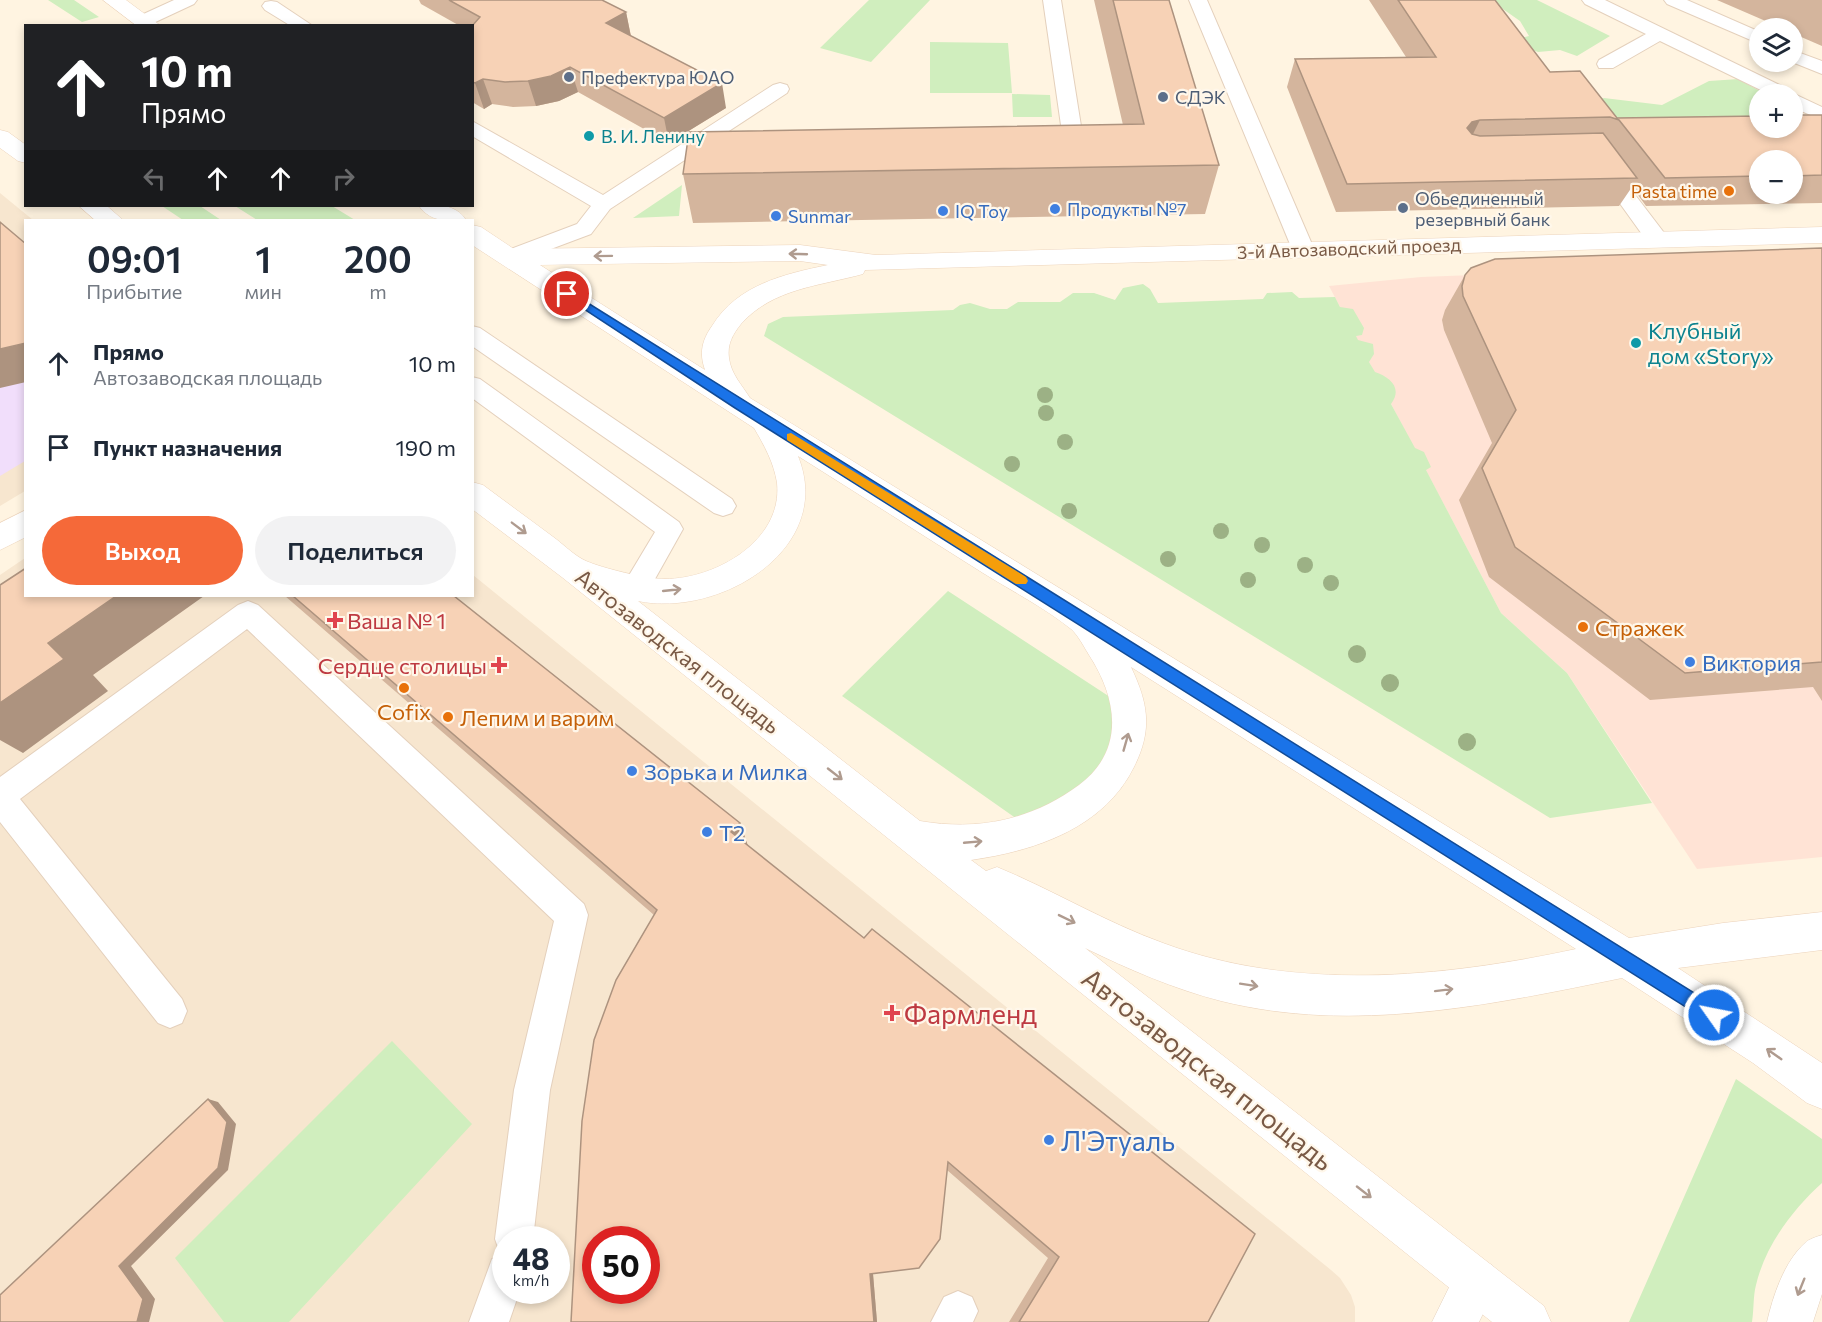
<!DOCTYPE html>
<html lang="ru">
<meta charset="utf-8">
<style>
:root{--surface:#fff;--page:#f2f2f3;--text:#1f2937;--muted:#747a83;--accent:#f56939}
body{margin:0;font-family:Commissioner,sans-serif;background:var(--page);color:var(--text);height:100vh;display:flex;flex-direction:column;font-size:22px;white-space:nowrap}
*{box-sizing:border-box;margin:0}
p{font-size:20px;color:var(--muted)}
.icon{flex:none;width:33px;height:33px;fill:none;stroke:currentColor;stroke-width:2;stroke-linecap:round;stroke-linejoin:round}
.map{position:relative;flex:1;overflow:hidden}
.sheet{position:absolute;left:24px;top:219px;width:450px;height:378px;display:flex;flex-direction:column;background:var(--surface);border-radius:0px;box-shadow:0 3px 9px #0003}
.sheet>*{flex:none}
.guide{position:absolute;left:24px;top:24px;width:450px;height:183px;border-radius:0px;box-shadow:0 3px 9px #0003;background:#202124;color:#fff;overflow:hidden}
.controls{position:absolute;left:1749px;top:18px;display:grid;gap:12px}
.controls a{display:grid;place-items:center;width:54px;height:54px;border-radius:50%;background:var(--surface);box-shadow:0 3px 9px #0003;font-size:30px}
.speed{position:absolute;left:492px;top:1226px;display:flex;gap:12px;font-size:30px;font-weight:700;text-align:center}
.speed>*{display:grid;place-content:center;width:78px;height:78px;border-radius:50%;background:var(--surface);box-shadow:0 3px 9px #0003;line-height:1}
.speed small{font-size:15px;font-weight:400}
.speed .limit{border:9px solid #d22;background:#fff;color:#111}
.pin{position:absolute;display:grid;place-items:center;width:51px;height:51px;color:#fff;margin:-26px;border:3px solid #fff;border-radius:50%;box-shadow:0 2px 6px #0007}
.me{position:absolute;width:66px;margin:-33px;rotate:303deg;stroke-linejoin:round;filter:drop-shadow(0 0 4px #0008)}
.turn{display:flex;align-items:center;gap:21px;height:126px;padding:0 18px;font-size:27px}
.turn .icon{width:78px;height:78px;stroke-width:2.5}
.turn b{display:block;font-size:42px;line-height:51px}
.lanes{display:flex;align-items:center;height:57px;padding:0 18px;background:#0003;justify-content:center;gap:30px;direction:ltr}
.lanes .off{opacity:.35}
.eta{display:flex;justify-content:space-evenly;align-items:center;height:102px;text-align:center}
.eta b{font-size:36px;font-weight:600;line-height:42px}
.primary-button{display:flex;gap:12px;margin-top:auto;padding:12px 18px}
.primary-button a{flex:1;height:69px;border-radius:36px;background:var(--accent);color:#fff;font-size:24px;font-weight:600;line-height:69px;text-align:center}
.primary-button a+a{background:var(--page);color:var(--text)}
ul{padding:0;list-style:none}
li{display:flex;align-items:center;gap:18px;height:84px;padding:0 18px}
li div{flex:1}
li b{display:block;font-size:22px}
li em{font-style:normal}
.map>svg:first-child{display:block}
.residential{fill:#f7e6cf;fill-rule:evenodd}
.commercial{fill:#ffe3d5}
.education{fill:#f1defb}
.green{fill:#d0eebe}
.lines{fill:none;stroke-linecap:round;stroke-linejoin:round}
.lane-casing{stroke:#e4d0bc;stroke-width:2}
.street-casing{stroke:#e4d0bc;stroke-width:1}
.secondary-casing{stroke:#ecd3bb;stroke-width:1}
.lane{fill:#fff;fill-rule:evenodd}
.street{fill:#fff;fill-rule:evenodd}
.secondary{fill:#fff;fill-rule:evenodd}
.tree{fill:#9cb185}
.wall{fill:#d4b59d;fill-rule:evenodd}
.shaded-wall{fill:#ad937f}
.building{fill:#f7d2b6;stroke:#ad937f;stroke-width:1.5;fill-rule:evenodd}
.oneway{stroke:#af9b8f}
.route{fill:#1a73e8;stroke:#114b97;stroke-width:1.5}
.slow{fill:#f59e0b}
.service-dot{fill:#5c6f8a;stroke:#fff7ea;stroke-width:2}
.culture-dot{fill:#0f9aa8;stroke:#fff7ea;stroke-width:2}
.food-dot{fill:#e8710a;stroke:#fff7ea;stroke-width:2}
.shop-dot{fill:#3f7fe0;stroke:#fff7ea;stroke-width:2}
.health-dot{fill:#e0444e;stroke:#fff7ea;stroke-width:2}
.labels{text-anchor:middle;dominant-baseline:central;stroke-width:4.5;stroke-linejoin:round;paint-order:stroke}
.far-service-label{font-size:18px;fill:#4e5e75;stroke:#fff7ea;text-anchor:start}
.far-culture-label{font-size:18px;fill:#0d838f;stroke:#fff7ea;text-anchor:start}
.far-food-label{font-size:18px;fill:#c56008;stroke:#fff7ea;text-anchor:end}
.far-shop-label{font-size:18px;fill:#366cbe;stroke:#fff7ea;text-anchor:start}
.far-street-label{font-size:18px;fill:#795945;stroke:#fff7ea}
.culture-label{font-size:22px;fill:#0d838f;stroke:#fff7ea;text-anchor:start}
.health-label{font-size:22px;fill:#be3a42;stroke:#fff7ea;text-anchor:start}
.food-label{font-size:22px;fill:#c56008;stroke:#fff7ea;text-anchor:start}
.street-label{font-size:22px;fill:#795945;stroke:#fff7ea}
.shop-label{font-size:22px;fill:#366cbe;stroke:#fff7ea;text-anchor:start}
.near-health-label{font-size:27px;fill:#be3a42;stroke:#fff7ea;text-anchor:start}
.near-street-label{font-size:27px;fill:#795945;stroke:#fff7ea}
.near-shop-label{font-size:27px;fill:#366cbe;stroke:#fff7ea;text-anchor:start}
</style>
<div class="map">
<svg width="1822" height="1322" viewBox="0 0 1822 1322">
<rect width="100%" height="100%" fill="#fff4e1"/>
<path class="residential" d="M 0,193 L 33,220 L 26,220 L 25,491 L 0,506 Z
M 25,558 L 26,596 L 472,596 L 473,575 L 1331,1270 L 1340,1278 L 1351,1295 L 1355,1307 L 1355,1322 L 0,1322 L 0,575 ZM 506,1239 L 556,1239 L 556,1290 L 506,1290 ZM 596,1239 L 646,1239 L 646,1290 L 596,1290 Z"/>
<path class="commercial" d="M 1822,262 L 1822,857 L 1697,869 L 1567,673 L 1501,613 L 1329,286 L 1421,277 Z"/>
<path class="education" d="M 0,222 L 26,244 L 25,461 L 0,476 Z"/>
<path class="green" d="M 48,0 L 74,0 L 99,17 L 82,22 Z
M 869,0 L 930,0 L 871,62 L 820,48 Z
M 1490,0 L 1537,0 L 1610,36 L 1577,56 L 1560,50 L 1538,52 L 1509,41 L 1529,36 L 1520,21 Z
M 930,42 L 1008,43 L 1012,93 L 930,93 Z
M 1739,79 L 1765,94 L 1760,94 L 1760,128 L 1792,128 L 1793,110 L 1807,119 L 1792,135 L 1625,136 L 1590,103 L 1604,98 L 1662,105 L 1709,81 Z
M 1012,94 L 1050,95 L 1052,117 L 1013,117 Z
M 682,185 L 679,216 L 633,218 Z
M 162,206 L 200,206 L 221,220 L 183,220 Z
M 235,206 L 332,206 L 355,220 L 257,220 Z
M 1143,284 L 1150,289 L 1158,303 L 1263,299 L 1267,293 L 1292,292 L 1299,298 L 1335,297 L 1340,307 L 1353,309 L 1364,328 L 1362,335 L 1356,336 L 1358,340 L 1373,344 L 1374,354 L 1369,362 L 1375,372 C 1390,377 1403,388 1391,404 L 1415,448 L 1424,452 L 1431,467 L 1426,470 L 1501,613 L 1567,673 L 1652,803 L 1550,818 L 764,336 L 768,324 L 783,317 L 953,310 L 960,305 L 970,303 L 990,309 L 1007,309 L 1018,302 L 1060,302 L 1073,293 L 1094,293 L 1115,300 L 1123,288 Z
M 948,591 L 1113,699 L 1116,718 L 1106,758 L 1082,791 L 1017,819 L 842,696 Z
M 392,1041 L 472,1124 L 289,1322 L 224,1322 L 175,1258 Z
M 1736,1079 L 1822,1139 L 1822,1183 C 1793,1209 1765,1246 1756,1285 C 1753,1296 1754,1310 1752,1322 L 1629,1322 Z"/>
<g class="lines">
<g class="lane-casing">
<path id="lane" d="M 174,0 L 197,0 L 194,4 L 149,25 L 140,26 L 134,21 L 137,17 Z
M 1043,0 L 1061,0 L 1084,145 L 1081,149 C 1070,152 1059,152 1048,149 L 1045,145 L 1048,141 L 1063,139 Z
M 1189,0 L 1207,0 L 1314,249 L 1311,254 L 1303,256 L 1295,254 L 1292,249 Z
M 1582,0 L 1605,0 L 1790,90 L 1792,93 L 1822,107 L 1822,120 L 1792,107 L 1792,94 L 1769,94 L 1660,41 L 1613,68 L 1599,68 L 1597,64 L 1599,60 L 1646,34 L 1585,4 Z
M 1664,0 L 1687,0 L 1760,32 L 1760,44 L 1667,4 Z
M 271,1 L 277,2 L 313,26 L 291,26 L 265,10 L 262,6 L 265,2 Z
M 1792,50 L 1822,61 L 1822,74 L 1792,62 Z
M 780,83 L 787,85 L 789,89 L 787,93 L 610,209 L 591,234 L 511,264 L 503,262 L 500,257 L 503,252 L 577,224 L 591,206 L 472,136 L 472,121 L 603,195 L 773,85 Z
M 1603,160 L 1610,162 L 1665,234 L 1668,239 L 1665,244 L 1657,246 L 1649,244 L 1593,166 L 1596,162 Z
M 472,326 L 480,328 L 732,499 L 736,506 L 732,513 L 723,516 L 714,513 L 472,346 Z
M 472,377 L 480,379 L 679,522 L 683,529 L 646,595 L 636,598 L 626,595 L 622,587 L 655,532 L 472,398 Z
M 248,601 L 258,605 L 584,904 L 588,915 L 550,1090 L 533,1239 L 506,1239 L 506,1290 L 520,1290 L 509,1322 L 469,1322 L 492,1259 L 505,1254 L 500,1253 L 495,1239 L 514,1090 L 554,921 L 247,629 L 20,799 L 182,999 L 187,1011 L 182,1023 L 170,1028 L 158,1023 L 0,822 L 0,777 L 238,605 Z
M 958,1291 L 972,1297 L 978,1311 L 973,1322 L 931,1322 L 944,1297 Z"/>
</g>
<g class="street-casing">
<path id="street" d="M 1822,1235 L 1822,1294 L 1813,1322 L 1767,1322 C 1773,1296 1784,1262 1805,1243 C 1809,1239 1816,1237 1822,1235 Z
M 1476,1258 L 1492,1265 L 1499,1281 L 1479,1322 L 1432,1322 L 1460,1265 Z"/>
</g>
<g class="secondary-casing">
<path id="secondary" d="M 103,0 L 126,0 L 161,26 L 137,26 Z
M 0,130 L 8,132 L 26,145 L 26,163 L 18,161 L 0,148 Z
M 79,206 L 107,206 L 123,220 L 95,220 Z
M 419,206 C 436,204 456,204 466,220 C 449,222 430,222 419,206 Z
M 472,225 L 481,227 L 514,249 L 800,245 L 876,255 L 1822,227 L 1822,243 L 865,270 L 863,274 C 820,286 773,288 741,324 C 733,334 727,344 729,358 C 731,374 742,385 750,398 L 1629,938 L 1723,923 L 1822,912 L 1822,950 L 1678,968 L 1822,1063 L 1822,1109 L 1807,1103 L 1753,1063 L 1622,978 C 1491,1005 1353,1034 1221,1001 C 1174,989 1128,969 1085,948 L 1544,1306 L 1551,1322 L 1492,1322 L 563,578 L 472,509 L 472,482 L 483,485 C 507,503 532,521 556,539 C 565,546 575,556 586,561 C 602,568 646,579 665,579 C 715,579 783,541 777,483 C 774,463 764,445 754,428 L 472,245 ZM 800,261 L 828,265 C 784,274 737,285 712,326 C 702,340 699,353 705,370 L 540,265 ZM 798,456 C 860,495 921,534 983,573 C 1012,591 1045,608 1071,629 C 1078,635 1084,647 1089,655 C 1117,698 1126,750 1079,785 C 1032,820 978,831 920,821 L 638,601 C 719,618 836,549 798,456 ZM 1131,667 L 1576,949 C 1441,978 1294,992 1163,943 C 1105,922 1053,890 997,867 L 986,871 L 971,860 C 1035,851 1104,828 1134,767 C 1153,729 1148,703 1131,667 Z
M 26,510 L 26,537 L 0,550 L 0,523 Z"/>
</g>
<use href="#lane" class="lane"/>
<use href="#street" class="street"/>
<use href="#secondary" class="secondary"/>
</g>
<g class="tree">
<circle cx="1045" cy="395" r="8"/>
<circle cx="1046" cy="413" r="8"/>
<circle cx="1065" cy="442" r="8"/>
<circle cx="1012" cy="464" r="8"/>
<circle cx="1069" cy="511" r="8"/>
<circle cx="1221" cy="531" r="8"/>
<circle cx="1262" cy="545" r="8"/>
<circle cx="1168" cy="559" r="8"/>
<circle cx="1305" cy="565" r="8"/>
<circle cx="1248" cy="580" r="8"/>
<circle cx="1331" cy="583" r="8"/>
<circle cx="1357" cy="654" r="9"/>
<circle cx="1390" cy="683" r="9"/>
<circle cx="1467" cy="742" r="9"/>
</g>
<path class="wall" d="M 419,0 L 602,0 L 626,12 L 631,36 L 726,108 L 669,143 L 578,92 L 559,101 L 536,106 L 513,107 L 492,104 L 484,109 L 472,102 L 472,26 L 460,26 L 421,4 Z
M 1094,0 L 1169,0 L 1219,165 L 1205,214 L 693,223 L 683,174 L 1123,125 Z
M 1369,0 L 1495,0 L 1550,72 L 1617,118 L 1822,115 L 1822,203 L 1646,206 L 1632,187 L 1619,206 L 1336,212 L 1287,87 L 1295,59 L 1406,57 ZM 1760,160 L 1792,160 L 1792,194 L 1760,194 Z
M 1717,0 L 1822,0 L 1822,46 L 1792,33 L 1792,28 L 1782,28 Z
M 1822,248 L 1822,701 L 1813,687 L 1650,700 L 1489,577 L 1459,500 L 1492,443 L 1444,330 L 1442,320 L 1445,310 L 1465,275 Z
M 285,596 L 454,596 L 740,823 L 748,846 L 1208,1322 L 1009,1322 L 1048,1258 L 947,1170 L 873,1274 L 877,1322 L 571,1322 L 654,915 Z"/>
<path class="shaded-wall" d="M 626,12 L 631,37 L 606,23 Z
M 570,67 L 578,92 L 559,101 L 536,106 L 528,81 Z
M 483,79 L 492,104 L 484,109 L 475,83 Z
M 722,83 L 726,108 L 669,143 L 664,118 Z
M 1480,120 L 1466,148 L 1467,128 L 1472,122 Z
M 26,343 L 26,382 L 0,388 L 0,349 Z
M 116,596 L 204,596 L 93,675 L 108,691 L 23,753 L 0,740 L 0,703 L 48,643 Z
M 740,823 L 749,849 L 731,832 Z
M 208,1099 L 218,1102 L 236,1124 L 228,1170 L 131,1266 L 155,1299 L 149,1322 L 137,1322 L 119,1266 Z
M 870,1274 L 873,1274 L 877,1322 L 874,1322 Z"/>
<path class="building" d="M 449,0 L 602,0 L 626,12 L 606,23 L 722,83 L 664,118 L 570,67 L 551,76 L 528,81 L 505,82 L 483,79 L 475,83 L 472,82 L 472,26 L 480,17 Z
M 1113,0 L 1169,0 L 1219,165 L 683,174 L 689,132 L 1144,124 Z
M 1398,0 L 1495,0 L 1550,72 L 1580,71 L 1617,118 L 1760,116 L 1760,128 L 1792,128 L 1792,115 L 1822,115 L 1822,175 L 1792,176 L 1792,160 L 1760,160 L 1760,176 L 1665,178 L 1619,120 L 1610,117 L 1480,120 L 1472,122 L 1467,128 L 1472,134 L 1480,136 L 1603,133 L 1637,178 L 1347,184 L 1295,59 L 1436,57 Z
M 0,222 L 26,244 L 26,343 L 0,349 Z
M 1822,248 L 1822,662 L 1685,673 L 1515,547 L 1482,468 L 1516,410 L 1463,296 L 1462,286 L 1465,275 L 1471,268 L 1495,259 Z
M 26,568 L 26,596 L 116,596 L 48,643 L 64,659 L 0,703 L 0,585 Z
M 293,596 L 454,596 L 740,823 L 731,832 L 864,938 L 872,929 L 1255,1234 L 1208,1322 L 1019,1322 L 1059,1257 L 948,1162 L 940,1239 L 919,1268 L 870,1274 L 874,1322 L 571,1322 L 582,1121 L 594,1040 L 616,980 L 657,910 ZM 596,1239 L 646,1239 L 646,1290 L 596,1290 Z
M 208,1099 L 227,1122 L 218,1168 L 119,1266 L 143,1299 L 137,1322 L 0,1322 L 0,1295 Z"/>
<defs><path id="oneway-shaft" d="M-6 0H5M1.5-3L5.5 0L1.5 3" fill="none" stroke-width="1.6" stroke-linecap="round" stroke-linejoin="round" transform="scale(1.5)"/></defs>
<g class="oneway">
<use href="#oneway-shaft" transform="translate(798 254) rotate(-178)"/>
<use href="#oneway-shaft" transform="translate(603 256) rotate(179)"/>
<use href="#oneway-shaft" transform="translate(519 528) rotate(37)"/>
<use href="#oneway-shaft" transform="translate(672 590) rotate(-6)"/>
<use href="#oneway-shaft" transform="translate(1126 742) rotate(-74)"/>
<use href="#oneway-shaft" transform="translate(835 774) rotate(38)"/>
<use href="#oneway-shaft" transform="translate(973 842) rotate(-5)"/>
<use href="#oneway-shaft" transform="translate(1067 919) rotate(26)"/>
<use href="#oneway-shaft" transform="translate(1249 985) rotate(9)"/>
<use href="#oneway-shaft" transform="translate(1444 990) rotate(-7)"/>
<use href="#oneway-shaft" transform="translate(1774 1054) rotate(-145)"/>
<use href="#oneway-shaft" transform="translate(1364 1192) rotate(38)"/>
<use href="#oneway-shaft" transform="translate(1801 1287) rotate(112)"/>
</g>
<path class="route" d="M 567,290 L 1720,1009 L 1722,1015 L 1720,1021 L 1714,1023 L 1708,1021 L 735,408 L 564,296 L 562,294 Z"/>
<path class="slow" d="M 791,433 L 1026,577 L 1028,581 L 1026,584 L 1016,584 L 787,440 L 787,434 Z"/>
<g class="service-dot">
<circle cx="569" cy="77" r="6"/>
<circle cx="1163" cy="97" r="6"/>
<circle cx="1403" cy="208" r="6"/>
</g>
<g class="culture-dot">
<circle cx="589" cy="136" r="6"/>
<circle cx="1636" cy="343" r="6"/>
</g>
<g class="food-dot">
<circle cx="1729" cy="191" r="6"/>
<circle cx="1583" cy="627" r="6"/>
<circle cx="404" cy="688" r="6"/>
<circle cx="448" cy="717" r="6"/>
</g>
<g class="shop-dot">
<circle cx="1055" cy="209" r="6"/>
<circle cx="943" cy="211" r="6"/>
<circle cx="776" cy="216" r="6"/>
<circle cx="1690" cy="662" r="6"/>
<circle cx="632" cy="771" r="6"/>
<circle cx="707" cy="832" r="6"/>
<circle cx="1049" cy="1140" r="6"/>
</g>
<g class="health-dot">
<path d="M332 611h6v6h6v6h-6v6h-6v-6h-6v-6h6z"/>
<path d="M496 656h6v6h6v6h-6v6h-6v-6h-6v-6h6z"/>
<path d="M889 1004h6v6h6v6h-6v6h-6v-6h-6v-6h6z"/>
</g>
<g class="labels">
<g class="far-service-label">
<text x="581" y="77">Префектура ЮАО</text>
<text x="1175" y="97">СДЭК</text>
<text x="1415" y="198">Обьединенный<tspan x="1415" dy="21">резервный банк</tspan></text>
</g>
<g class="far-culture-label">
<text x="601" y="136">В. И. Ленину</text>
</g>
<g class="far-food-label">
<text x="1717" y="191">Pasta time</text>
</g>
<g class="far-shop-label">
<text x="1067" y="209">Продукты №7</text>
<text x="955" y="211">IQ Toy</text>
<text x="788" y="216">Sunmar</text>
</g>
<g class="far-street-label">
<text transform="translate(1349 248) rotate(-2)">3-й Автозаводский проезд</text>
</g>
<g class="culture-label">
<text x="1648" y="330">Клубный<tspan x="1648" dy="25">дом «Story»</tspan></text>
</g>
<g class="health-label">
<text x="347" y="620">Ваша № 1</text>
<text x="487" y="665" text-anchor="end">Сердце столицы</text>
</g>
<g class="food-label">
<text x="1595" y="627">Стражек</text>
<text x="404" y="711" text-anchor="middle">Cofix</text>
<text x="460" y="717">Лепим и варим</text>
</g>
<g class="street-label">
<text transform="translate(678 651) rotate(38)">Автозаводская площадь</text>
</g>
<g class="shop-label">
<text x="1702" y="662">Виктория</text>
<text x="644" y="771">Зорька и Милка</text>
<text x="719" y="832">T2</text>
</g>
<g class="near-health-label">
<text x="904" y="1013">Фармленд</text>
</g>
<g class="near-street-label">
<text transform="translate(1208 1069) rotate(38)">Автозаводская площадь</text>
</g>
<g class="near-shop-label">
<text x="1061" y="1140">Л'Этуаль</text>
</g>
</g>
</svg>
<div class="controls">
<a><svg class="icon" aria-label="layers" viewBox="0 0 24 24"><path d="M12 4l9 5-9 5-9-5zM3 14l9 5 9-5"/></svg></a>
<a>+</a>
<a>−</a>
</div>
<div class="speed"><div>48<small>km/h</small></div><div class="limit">50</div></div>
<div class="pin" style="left:567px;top:294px;background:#d93025"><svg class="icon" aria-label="arrive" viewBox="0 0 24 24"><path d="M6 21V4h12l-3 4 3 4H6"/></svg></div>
<svg class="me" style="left:1714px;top:1015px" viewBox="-20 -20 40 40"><circle r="17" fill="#1a73e8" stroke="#fff" stroke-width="3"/><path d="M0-11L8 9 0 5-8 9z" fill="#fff"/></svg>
<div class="guide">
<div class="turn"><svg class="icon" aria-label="ahead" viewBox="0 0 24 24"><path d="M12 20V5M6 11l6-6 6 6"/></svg><div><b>10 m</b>Прямо</div></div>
<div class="lanes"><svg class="icon off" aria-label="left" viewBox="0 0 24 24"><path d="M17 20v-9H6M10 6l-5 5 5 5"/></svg><svg class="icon" aria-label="ahead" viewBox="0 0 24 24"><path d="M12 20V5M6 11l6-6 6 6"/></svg><svg class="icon" aria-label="ahead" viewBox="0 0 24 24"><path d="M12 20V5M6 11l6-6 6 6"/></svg><svg class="icon off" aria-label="right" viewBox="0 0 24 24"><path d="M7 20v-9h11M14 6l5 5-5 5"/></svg></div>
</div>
<section class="sheet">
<div class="eta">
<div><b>09:01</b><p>Прибытие</p></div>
<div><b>1</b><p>мин</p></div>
<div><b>200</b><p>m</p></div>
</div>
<ul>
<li><svg class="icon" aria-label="ahead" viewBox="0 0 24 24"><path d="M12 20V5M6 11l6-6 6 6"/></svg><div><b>Прямо</b><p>Автозаводская площадь</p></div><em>10 m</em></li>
<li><svg class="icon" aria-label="arrive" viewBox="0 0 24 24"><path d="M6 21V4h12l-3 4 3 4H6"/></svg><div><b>Пункт назначения</b></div><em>190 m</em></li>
</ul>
<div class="primary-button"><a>Выход</a><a>Поделиться</a></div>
</section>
</div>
